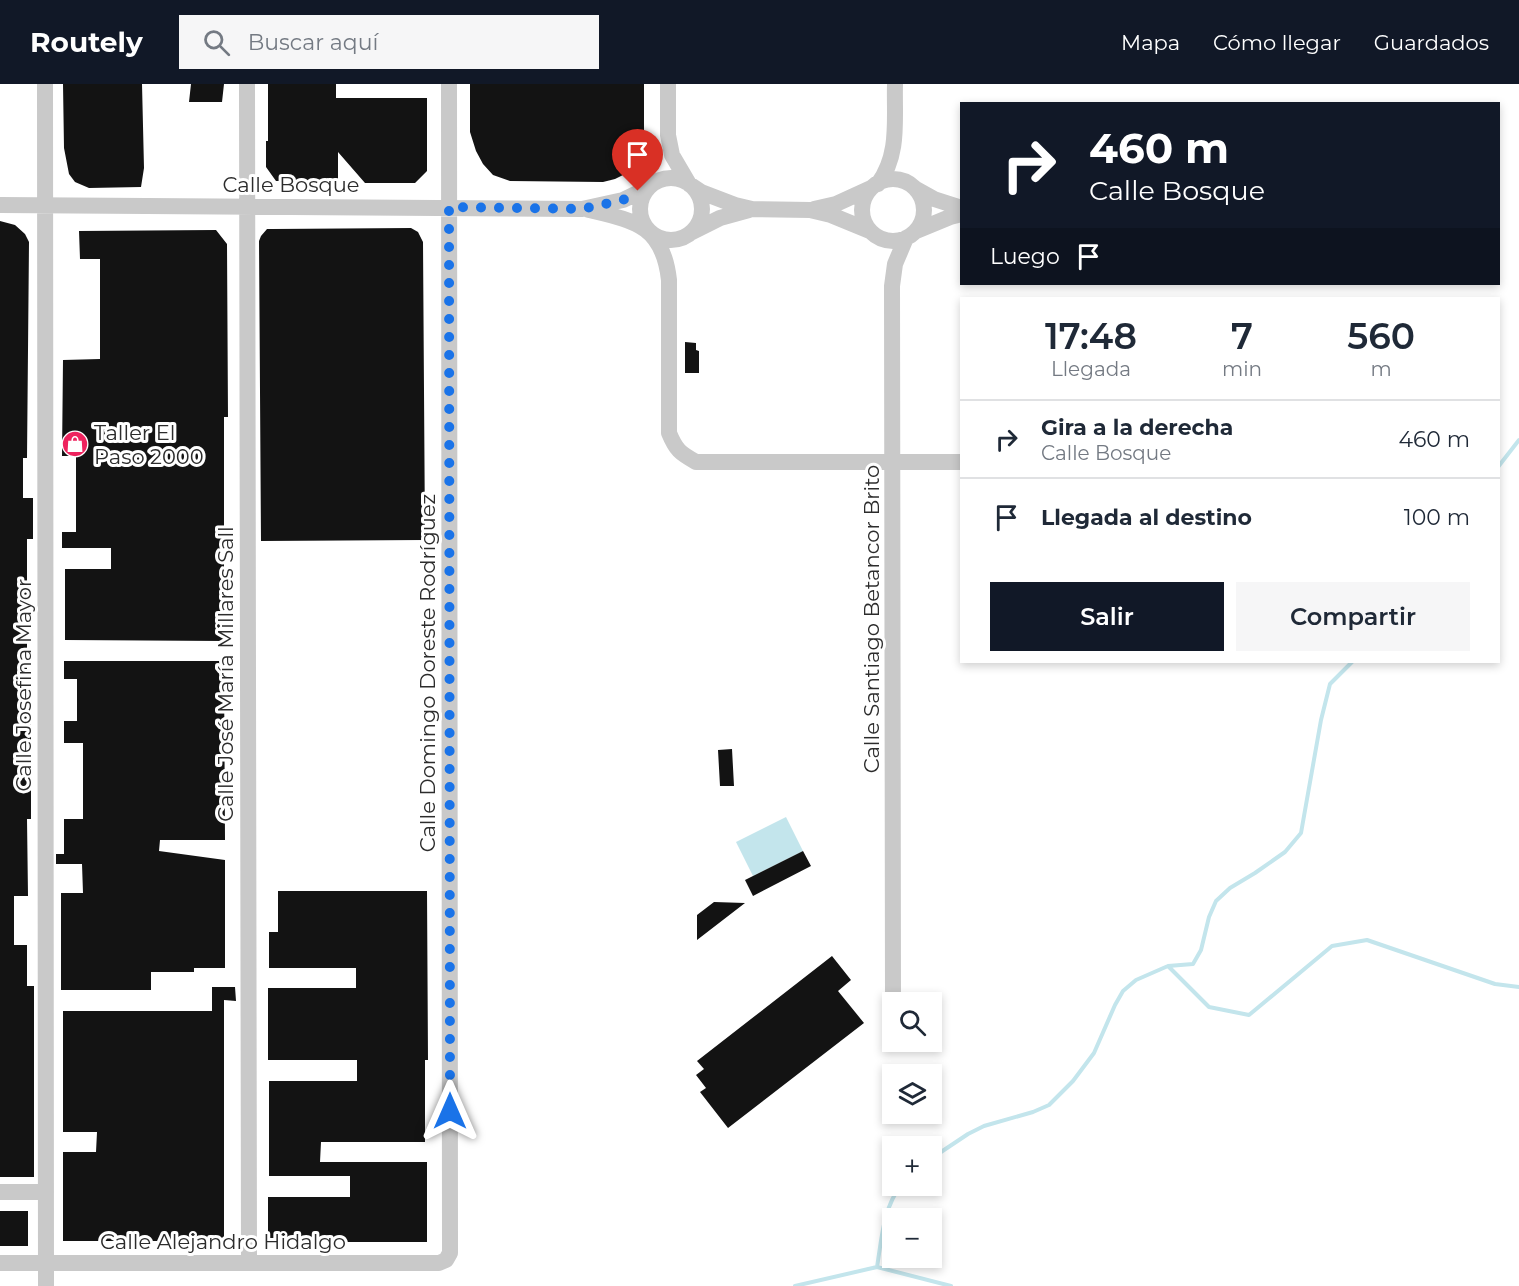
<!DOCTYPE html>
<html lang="es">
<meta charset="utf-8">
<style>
:root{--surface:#fff;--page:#f6f6f7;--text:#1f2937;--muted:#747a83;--line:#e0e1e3;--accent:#111827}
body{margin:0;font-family:Montserrat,sans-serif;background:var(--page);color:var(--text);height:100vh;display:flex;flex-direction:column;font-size:22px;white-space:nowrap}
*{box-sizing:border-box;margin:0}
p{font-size:20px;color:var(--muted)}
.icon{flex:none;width:33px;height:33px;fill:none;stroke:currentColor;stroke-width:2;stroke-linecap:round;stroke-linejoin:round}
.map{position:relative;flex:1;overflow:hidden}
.drawer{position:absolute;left:960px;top:213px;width:540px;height:366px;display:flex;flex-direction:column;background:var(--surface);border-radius:0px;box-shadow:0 3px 9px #0003}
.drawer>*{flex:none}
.guide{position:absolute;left:960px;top:18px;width:540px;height:183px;border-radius:0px;box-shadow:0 3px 9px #0003;background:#111827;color:#fff;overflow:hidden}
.buttons{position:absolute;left:882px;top:908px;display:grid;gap:12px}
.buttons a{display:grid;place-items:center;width:60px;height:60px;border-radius:0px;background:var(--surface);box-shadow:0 3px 9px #0003;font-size:30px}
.pin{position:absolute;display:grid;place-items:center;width:51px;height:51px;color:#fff;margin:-62px -26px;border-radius:50% 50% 50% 0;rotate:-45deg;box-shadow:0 0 6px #0007}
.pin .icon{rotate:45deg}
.me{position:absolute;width:66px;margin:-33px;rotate:0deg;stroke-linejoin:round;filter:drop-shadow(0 0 4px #0008)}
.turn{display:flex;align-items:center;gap:21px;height:126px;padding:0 30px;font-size:27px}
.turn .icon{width:78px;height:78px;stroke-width:2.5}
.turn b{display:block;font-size:42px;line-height:51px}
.then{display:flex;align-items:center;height:57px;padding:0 30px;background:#0003;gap:12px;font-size:22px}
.eta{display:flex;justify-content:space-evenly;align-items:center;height:102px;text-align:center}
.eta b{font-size:36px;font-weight:600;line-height:42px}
.button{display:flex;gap:12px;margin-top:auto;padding:12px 30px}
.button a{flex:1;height:69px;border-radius:0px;background:var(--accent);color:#fff;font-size:24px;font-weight:600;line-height:69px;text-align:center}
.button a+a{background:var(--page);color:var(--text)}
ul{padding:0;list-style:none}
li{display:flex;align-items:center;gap:18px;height:78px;padding:0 30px;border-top:2px solid var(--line)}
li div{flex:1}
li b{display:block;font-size:22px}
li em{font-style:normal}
header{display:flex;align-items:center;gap:36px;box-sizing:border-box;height:84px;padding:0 30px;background:var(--accent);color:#fff}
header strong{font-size:28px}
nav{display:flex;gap:33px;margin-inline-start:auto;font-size:21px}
.search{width:420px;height:54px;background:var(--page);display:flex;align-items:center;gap:15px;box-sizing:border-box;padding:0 21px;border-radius:0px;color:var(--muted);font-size:22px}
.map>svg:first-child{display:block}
.water{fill:#c3e5ec}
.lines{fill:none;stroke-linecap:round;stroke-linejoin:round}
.stream{stroke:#c3e5ec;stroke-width:4}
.building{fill:#131313}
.minor{stroke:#c9c9c9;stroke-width:16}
.route{stroke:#1a73e8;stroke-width:10;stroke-dasharray:0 18}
.labels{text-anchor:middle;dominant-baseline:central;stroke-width:6;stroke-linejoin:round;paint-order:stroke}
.street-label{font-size:21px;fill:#2c2c2c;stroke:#fff}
.poi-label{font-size:21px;fill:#2c2c2c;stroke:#fff;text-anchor:start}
</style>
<header>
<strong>Routely</strong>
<div class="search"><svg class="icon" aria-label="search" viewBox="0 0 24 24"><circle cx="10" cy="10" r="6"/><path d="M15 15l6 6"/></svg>Buscar aquí</div>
<nav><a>Mapa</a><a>Cómo llegar</a><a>Guardados</a></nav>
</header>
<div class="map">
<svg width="1519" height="1202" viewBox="0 0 1519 1202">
<rect width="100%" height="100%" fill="#fff"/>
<path class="water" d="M 786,733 L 803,767 L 753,792 L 736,758 Z"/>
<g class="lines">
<path class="stream" d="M 1498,383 L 1519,356
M 1168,882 L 1209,923 L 1249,931 L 1332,862 L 1367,856 L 1495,900 L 1519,903
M 932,1074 L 968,1050 L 984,1042 L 1033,1028 L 1049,1021 L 1073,997 L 1094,969 L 1115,921 L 1123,907 L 1136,896 L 1168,882 L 1193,880 L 1201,866 L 1209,833 L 1216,817 L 1230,804 L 1255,789 L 1285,768 L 1301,749 L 1321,636 L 1330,600 L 1352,578
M 877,1183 C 882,1153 883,1125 901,1101
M 795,1202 L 877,1183 L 951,1202"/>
</g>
<path class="building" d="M 63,0 L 142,0 L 144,84 L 141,103 L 89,104 L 75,98 L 69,90 L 64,64 Z
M 191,0 L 224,0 L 222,18 L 189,18 Z
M 268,0 L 336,0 L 336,14 L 427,14 L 427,87 L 415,99 L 365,99 L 338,68 L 338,97 L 276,97 L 266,83 L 266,57 L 268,57 Z
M 470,0 L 644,0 L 644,62 L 638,75 L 627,89 L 615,95 L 603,98 L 510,97 L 493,91 L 483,80 L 476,67 L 470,48 Z
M 0,137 L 15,141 L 25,150 L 29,158 L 27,374 L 23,374 L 23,414 L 33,414 L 33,455 L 27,455 L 27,622 L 31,622 L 31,735 L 27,735 L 28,812 L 14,812 L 14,861 L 27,861 L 27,902 L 34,902 L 34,1093 L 0,1093 Z
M 411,144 L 418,148 L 423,158 L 425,456 L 261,457 L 259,157 L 261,152 L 267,145 L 273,145 Z
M 216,146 L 227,160 L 228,333 L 224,333 L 224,557 L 65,556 L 65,485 L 111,485 L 111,464 L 62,464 L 62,448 L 76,448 L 76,372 L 62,372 L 63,276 L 100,275 L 100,175 L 80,175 L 79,147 Z
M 685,258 L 696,259 L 696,266 L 699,267 L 699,289 L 685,289 Z
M 64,577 L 224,577 L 225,756 L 160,756 L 159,767 L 225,776 L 225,884 L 194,884 L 194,888 L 151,888 L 151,906 L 61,906 L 61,809 L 83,809 L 82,780 L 56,780 L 56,770 L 64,770 L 64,735 L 83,735 L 83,659 L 64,659 L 64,637 L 77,637 L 77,595 L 64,595 Z
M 732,665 L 734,702 L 720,702 L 718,666 Z
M 803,767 L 811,782 L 753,812 L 745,796 Z
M 278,807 L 427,807 L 428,976 L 425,976 L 425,1058 L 321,1058 L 320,1078 L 427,1078 L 427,1158 L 268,1158 L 268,1113 L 350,1113 L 350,1092 L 269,1092 L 269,997 L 357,997 L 357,976 L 268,976 L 268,904 L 356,904 L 356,884 L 269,884 L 269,848 L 278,848 Z
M 714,818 L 745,819 L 697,856 L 697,831 Z
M 832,872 L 851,896 L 838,907 L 864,939 L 728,1044 L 700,1008 L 706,1004 L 696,991 L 704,985 L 697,977 Z
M 212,903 L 235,903 L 236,917 L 224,916 L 224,1157 L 63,1157 L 63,1068 L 96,1068 L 97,1048 L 63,1048 L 63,927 L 212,927 Z
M 0,1127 L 28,1127 L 28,1162 L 0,1162 Z"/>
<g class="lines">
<path class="minor" d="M 45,0 L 46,1202
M 247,0 L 249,1179
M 668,0 L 668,51 L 672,71 L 689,100 L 701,108 L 735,121 L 752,125 L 810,126 L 831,131 L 870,147
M640 125a31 31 0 1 1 62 0a31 31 0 1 1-62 0Z
M862 126a31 31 0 1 1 62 0a31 31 0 1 1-62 0Z
M 878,100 C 900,70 894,36 895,0
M 916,105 L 934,115 L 962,124
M 0,121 L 582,125 L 623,116 L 648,104
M 814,125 L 836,120 L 871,104
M 589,126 C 636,137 663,142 669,196 L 669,349 C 676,366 680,369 696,378 L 962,378
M 916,147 L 950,133 L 962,130
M 692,148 L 720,134 L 749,126
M 893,918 L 892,202 L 895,180 L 906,154
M 0,1108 L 46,1108
M 0,1179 L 439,1179 L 446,1176 L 450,1169 L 449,0"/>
</g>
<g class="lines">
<path class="route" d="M 450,1027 L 449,123 L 582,125 L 623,116 L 638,107"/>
</g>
<defs>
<g id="shop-disc" transform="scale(1.35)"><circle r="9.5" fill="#ee235e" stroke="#fff"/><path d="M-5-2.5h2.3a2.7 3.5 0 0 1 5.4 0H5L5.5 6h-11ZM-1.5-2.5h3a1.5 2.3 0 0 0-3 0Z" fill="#fff"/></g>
</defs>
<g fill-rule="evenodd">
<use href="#shop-disc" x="75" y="360"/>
</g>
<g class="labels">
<g class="street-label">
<text x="291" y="100">Calle Bosque</text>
<text transform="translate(871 535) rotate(-90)">Calle Santiago Betancor Brito</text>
<text transform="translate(427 589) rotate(-90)">Calle Domingo Doreste Rodríguez</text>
<text transform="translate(225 590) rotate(-90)">Calle José María Millares Sall</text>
<text transform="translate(23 601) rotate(-90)">Calle Josefina Mayor</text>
<text x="223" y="1157">Calle Alejandro Hidalgo</text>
</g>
<g class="poi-label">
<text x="94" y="348">Taller El<tspan x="94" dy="24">Paso 2000</tspan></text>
</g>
</g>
</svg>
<div class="buttons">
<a><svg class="icon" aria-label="search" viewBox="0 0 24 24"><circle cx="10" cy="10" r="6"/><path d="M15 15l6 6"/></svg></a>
<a><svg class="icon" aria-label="layers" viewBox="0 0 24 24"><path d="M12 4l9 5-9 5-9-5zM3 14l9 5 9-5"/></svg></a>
<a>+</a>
<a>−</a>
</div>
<div class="pin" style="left:638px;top:107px;background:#d93025"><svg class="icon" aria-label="arrive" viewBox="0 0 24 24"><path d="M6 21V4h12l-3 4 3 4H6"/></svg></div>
<svg class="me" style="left:450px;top:1027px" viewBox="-20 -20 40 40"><path d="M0-17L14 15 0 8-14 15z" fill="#1a73e8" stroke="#fff" stroke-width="4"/></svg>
<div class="guide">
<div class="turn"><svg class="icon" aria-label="right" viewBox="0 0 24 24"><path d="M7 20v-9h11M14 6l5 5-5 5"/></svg><div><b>460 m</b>Calle Bosque</div></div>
<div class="then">Luego<svg class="icon" aria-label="arrive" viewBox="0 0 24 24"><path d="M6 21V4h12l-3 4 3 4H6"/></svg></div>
</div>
<section class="drawer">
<div class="eta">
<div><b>17:48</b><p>Llegada</p></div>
<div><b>7</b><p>min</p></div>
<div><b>560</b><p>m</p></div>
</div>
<ul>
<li><svg class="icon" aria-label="right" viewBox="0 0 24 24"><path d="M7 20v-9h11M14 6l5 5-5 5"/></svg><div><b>Gira a la derecha</b><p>Calle Bosque</p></div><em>460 m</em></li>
<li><svg class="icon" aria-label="arrive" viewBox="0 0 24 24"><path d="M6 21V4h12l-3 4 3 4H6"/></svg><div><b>Llegada al destino</b></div><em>100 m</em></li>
</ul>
<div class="button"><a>Salir</a><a>Compartir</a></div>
</section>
</div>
